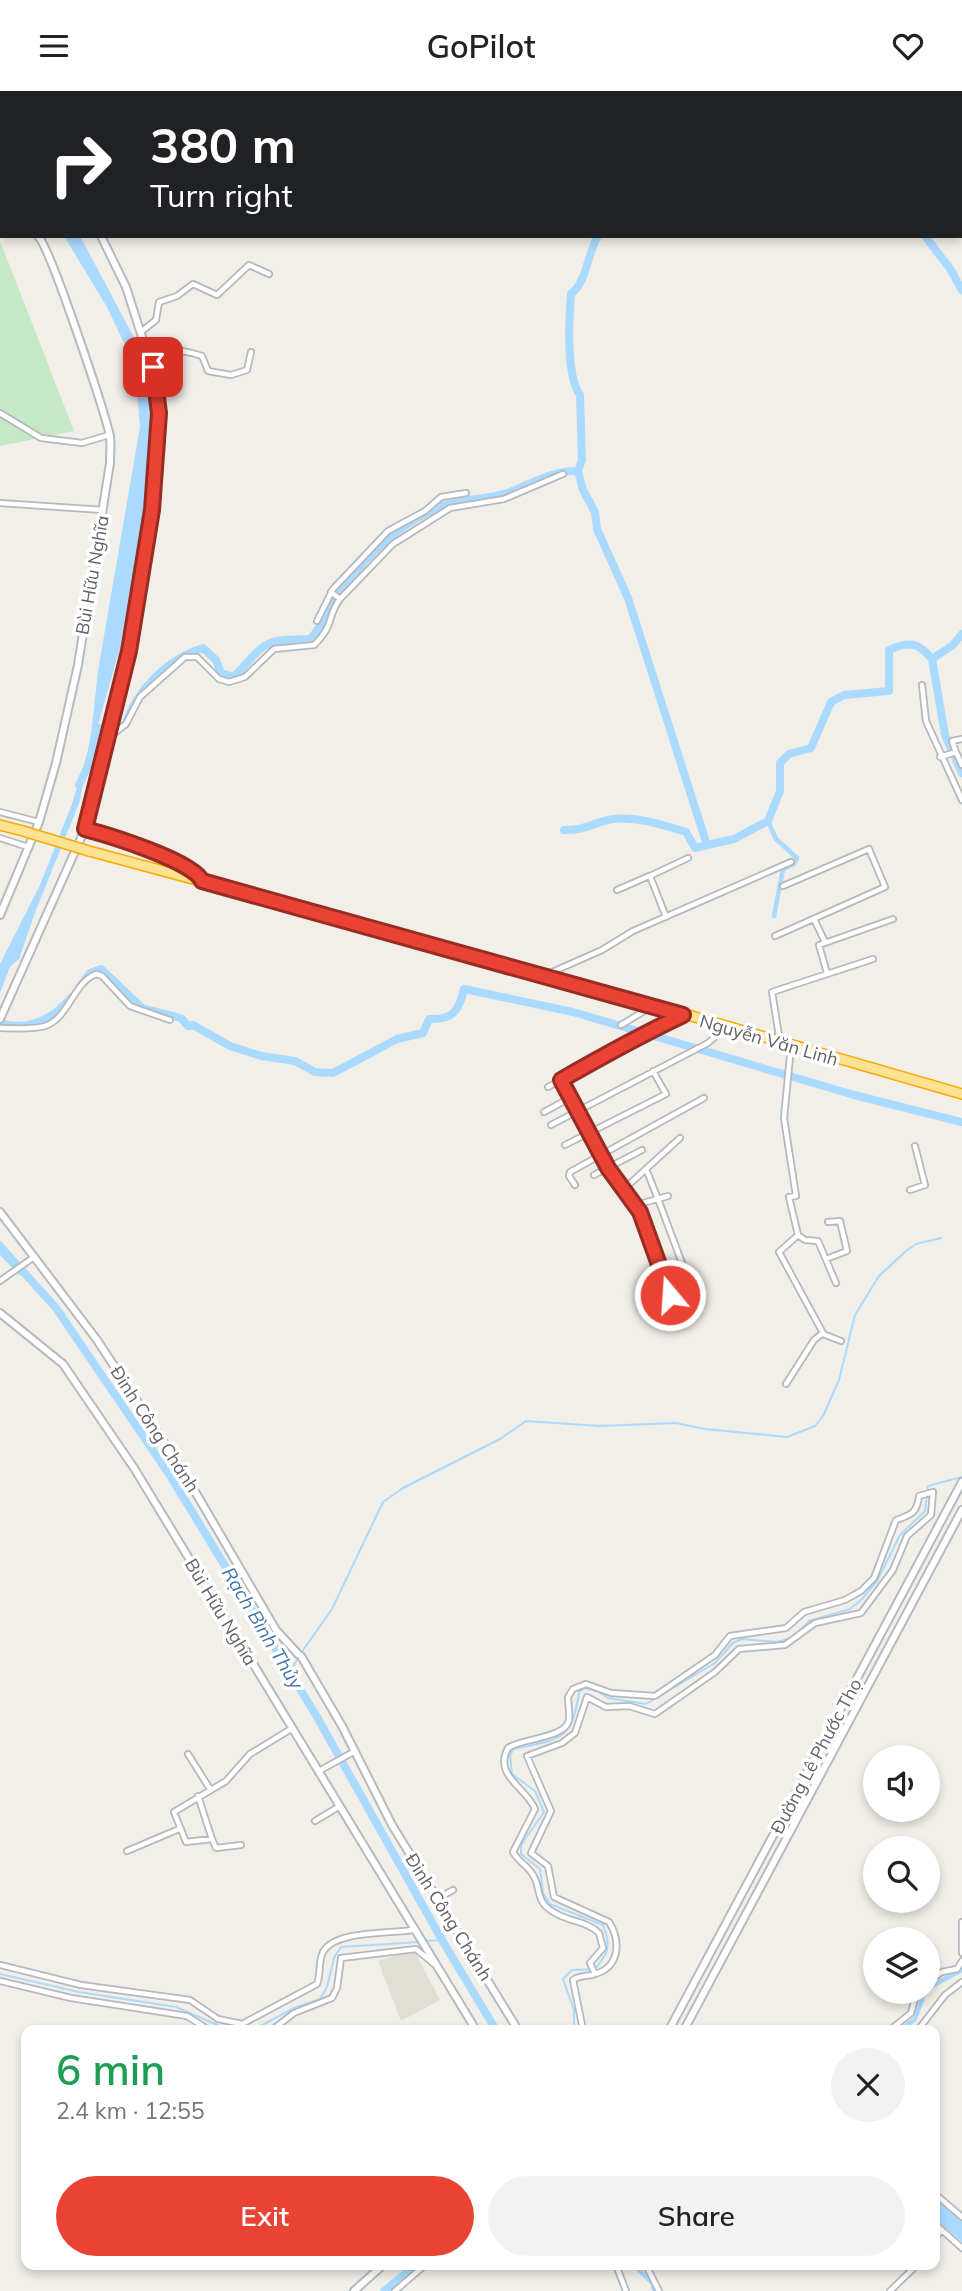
<!DOCTYPE html>
<meta charset="utf-8">
<style>
:root{--surface:#fff;--page:#f2f2f2;--text:#222;--muted:#767676;--accent:#ea4335}
body{margin:0;font-family:Mulish,sans-serif;background:var(--page);color:var(--text);height:100vh;display:flex;flex-direction:column;font-size:26px;white-space:nowrap}
*{box-sizing:border-box;margin:0}
p{font-size:23px;color:var(--muted)}
.icon{flex:none;width:38px;height:38px;fill:none;stroke:currentColor;stroke-width:2;stroke-linecap:round;stroke-linejoin:round}
.map{position:relative;flex:1;overflow:hidden}
.sheet{position:absolute;left:21px;top:1934px;width:919px;height:245px;display:flex;flex-direction:column;background:var(--surface);border-radius:14px;box-shadow:0 4px 10px #0003}
.sheet>*{flex:none}
.banner{position:absolute;left:0px;top:0px;width:962px;height:147px;box-shadow:0 4px 10px #0003;background:#202124;color:#fff;overflow:hidden}
.controls{position:absolute;left:863px;top:1654px;display:grid;gap:14px}
.controls a{display:grid;place-items:center;width:77px;height:77px;border-radius:50%;background:var(--surface);box-shadow:0 4px 10px #0003;font-size:35px}
.pin{position:absolute;display:grid;place-items:center;width:60px;height:60px;color:#fff;margin:-30px;border-radius:14px;box-shadow:0 4px 10px #0006}
.me{position:absolute;width:77px;margin:-38px;rotate:342deg;stroke-linejoin:round;filter:drop-shadow(0 0 5px #0008)}
.turn{display:flex;align-items:center;gap:24px;height:147px;padding:0 35px;font-size:32px}
.turn .icon{width:91px;height:91px;stroke-width:2.5}
.turn b{display:block;font-size:49px;line-height:60px}
.round{display:grid;place-items:center;flex:none;width:74px;height:74px;border-radius:37px;background:var(--page)}
.headline{display:flex;align-items:center;justify-content:space-between;height:119px;padding:0 35px}
h1{font-size:42px;font-weight:600;line-height:52px;color:#1e9e55}
.action{display:flex;gap:14px;margin-top:auto;padding:14px 35px}
.action a{flex:1;height:80px;border-radius:42px;background:var(--accent);color:#fff;font-size:28px;font-weight:600;line-height:80px;text-align:center}
.action a+a{background:var(--page);color:var(--text)}
header{display:flex;justify-content:space-between;align-items:center;height:91px;padding:0 35px;background:var(--surface);font-size:32px;font-weight:600}
.map>svg:first-child{display:block}
.education{fill:#e1ded6}
.green{fill:#c5e8c5}
.water{fill:#aadaff}
.lines{fill:none;stroke-linecap:round;stroke-linejoin:round}
.stream{stroke:#aadaff;stroke-width:2}
.canal{stroke:#aadaff;stroke-width:4.5}
.river{stroke:#aadaff;stroke-width:8}
.street-casing{stroke:#b5b8bc;stroke-width:8}
.secondary-casing{stroke:#b6babf;stroke-width:10}
.highway-casing{stroke:#f9ab00;stroke-width:12}
.street{stroke:#fff;stroke-width:4.5}
.secondary{stroke:#fff;stroke-width:6}
.highway{stroke:#fde293;stroke-width:9}
.highway-bridge-casing{stroke:#f9ab00;stroke-width:12;stroke-linecap:butt}
.highway-bridge{stroke:#fde293;stroke-width:9}
.route-casing{stroke:#982c22;stroke-width:18}
.route{stroke:#ea4335;stroke-width:12}
.labels{text-anchor:middle;dominant-baseline:central;stroke-width:7;stroke-linejoin:round;paint-order:stroke}
.street-label{font-size:18px;fill:#5f6368;stroke:#fff}
.water-label{font-size:19px;font-style:italic;fill:#4174aa;stroke:#fff}
</style>
<header><svg class="icon" aria-label="menu" viewBox="0 0 24 24"><path d="M4 6h16M4 12h16M4 18h16"/></svg>GoPilot<svg class="icon" aria-label="heart" viewBox="0 0 24 24"><path d="M12 20l-8-8c-3-5 5-10 8-4 3-6 11-1 8 4z"/></svg></header>
<div class="map">
<svg width="962" height="2200" viewBox="0 0 962 2200">
<rect width="100%" height="100%" fill="#f1efe8"/>
<path class="education" d="M 414,1859 L 440,1909 L 401,1930 L 378,1870 Z"/>
<path class="green" d="M 0,150 L 74,340 L 0,355 Z"/>
<path class="water" d="M 0,0 L 23,2 L 2,2 L 0,98 Z
M 64,145 L 80,145 L 154,284 L 154,364 L 120,557 L 85,679 L 80,710 L 36,819 L 19,868 L 10,876 L 0,902 L 0,873 L 40,794 L 72,713 L 90,653 L 98,580 L 140,336 L 135,275 L 107,216 Z
M 0,1149 L 32,1185 L 19,1184 L 0,1164 Z
M 934,2107 L 962,2131 L 962,2151 L 935,2128 Z"/>
<g class="lines">
<path class="stream" d="M 798,1542 L 809,1530 L 850,1518 L 862,1508 L 877,1490 L 900,1444 L 925,1420 L 928,1395 L 962,1386
M 301,1562 L 332,1518 L 383,1411 L 403,1397 L 500,1348 L 526,1330 L 599,1335 L 676,1332 L 705,1338 L 787,1346 L 815,1335 L 823,1325 L 839,1289 L 855,1224 L 879,1185 L 906,1160 L 916,1153 L 941,1147
M 290,1581 L 298,1567
M 425,1850 L 442,1849
M 0,1883 L 79,1901 L 176,1916 L 229,1939
M 253,1939 L 294,1917 L 320,1908 L 327,1896 L 334,1867 L 341,1856 L 420,1851
M 574,1939 L 574,1919 L 563,1888 L 572,1879 L 595,1878 C 609,1862 611,1854 603,1834 L 550,1813 L 543,1802 L 540,1778 L 521,1763 L 521,1754 L 544,1721 L 535,1700 L 512,1683 L 510,1664 L 514,1658 C 559,1648 572,1651 579,1601 L 585,1597 L 597,1600 L 608,1607 L 646,1613 L 715,1572 L 733,1552 L 742,1548 L 777,1551 L 791,1547"/>
<path class="canal" d="M 768,730 L 776,748 L 797,767 L 794,773 L 783,778 L 774,825
M 928,1897 L 962,1879
M 900,1939 L 915,1928 L 925,1900
M 634,2174 L 653,2193 L 654,2200"/>
<path class="river" d="M 846,0 L 847,2
M 925,145 L 951,179 L 962,199
M 578,380 L 583,399 L 595,421 L 597,438 L 628,507 L 707,754 L 734,748 L 768,730 L 780,700 L 780,672 L 789,663 L 811,657 L 831,611 L 844,604 L 889,600 L 889,559 C 909,550 918,551 932,568
M 962,543 L 953,554 L 932,568 L 945,644 L 962,682
M 96,636 L 111,640 L 125,634 C 137,599 167,568 203,557 L 216,569 L 221,582 L 234,586 C 267,551 260,549 310,548 C 325,534 328,514 341,498 C 366,466 400,432 439,416 C 461,407 486,409 507,402 C 532,393 552,379 578,380 L 582,369 L 580,304 C 566,285 569,228 571,203 C 587,191 587,163 598,145
M 79,694 L 90,671 L 95,643
M 564,739 C 583,740 595,731 613,728 C 637,725 663,734 686,741 L 695,757 L 707,754
M 82,893 L 90,882 L 101,878 L 142,917 L 181,927 L 188,935 L 193,934 L 230,955 L 261,965 L 295,970 L 315,981 L 333,982 L 397,948 L 423,942 L 429,928 C 453,929 459,920 464,898 L 573,921 L 854,1004 L 962,1031
M 0,932 C 30,941 53,928 72,906
M 20,1177 L 56,1217 L 169,1383 L 317,1626 L 442,1849 L 496,1939
M 384,2200 L 416,2174"/>
<g class="street-casing">
<path id="street" d="M 142,240 L 156,229 L 159,211 L 177,205 L 193,193 L 217,204 L 249,174 L 269,183
M 149,261 C 168,257 184,259 202,265 L 208,280 L 231,284 L 247,279 L 251,261
M 0,322 L 41,347 L 82,352 L 109,344
M 0,412 L 103,419
M 340,508 L 393,453 L 450,417 L 504,408 L 563,383
M 317,530 L 333,498 L 388,440 L 425,420 L 441,406 L 466,402
M 922,594 L 926,630 L 962,709
M 110,646 L 126,633 L 140,606 L 185,566 L 197,566 L 219,588 L 229,591 L 245,586 L 274,558 L 314,554 C 335,534 327,525 340,508 L 331,501
M 956,661 L 962,674
M 940,666 L 956,661 L 952,650 L 962,648
M 0,721 L 39,731
M 85,738 L 111,743 L 192,779 L 201,789
M 0,747 L 28,756
M 617,799 L 649,785
M 666,826 L 650,785 L 688,767
M 814,828 L 825,851
M 775,845 L 885,796 L 869,758 L 783,795
M 550,882 L 602,859 L 633,840 L 791,771
M 827,882 L 819,854 L 893,828
M 621,934 L 651,916
M 0,937 C 14,937 31,939 45,935 C 69,927 73,892 96,883 L 102,885 L 130,915 L 170,929
M 780,951 L 772,901 L 873,868
M 548,996 L 561,989
M 544,1021 L 570,1007
M 551,1034 L 708,952 L 725,937
M 565,1054 L 666,1003 L 653,980
M 646,1078 L 658,1108 L 668,1105
M 594,1084 L 642,1059
M 575,1094 L 569,1085 L 570,1081 L 704,1007
M 623,1099 L 680,1047
M 910,1099 L 925,1094 L 915,1055
M 635,1114 L 658,1108 L 688,1188
M 798,1144 L 805,1149 L 818,1150 L 836,1192
M 826,1168 L 847,1160 L 840,1130 L 828,1131
M 0,1190 L 34,1166
M 670,1204 L 640,1121 L 608,1077 L 561,989 C 601,966 641,944 682,924
M 823,1243 L 841,1250
M 786,1293 L 814,1249 L 823,1242 L 779,1161 L 798,1144 L 789,1106 L 796,1105 L 784,1027 L 791,955
M 188,1663 L 210,1698
M 319,1680 L 355,1660
M 198,1705 L 212,1748
M 315,1730 L 340,1715
M 241,1754 L 216,1757 L 212,1748 L 186,1751 L 174,1721 L 226,1690 L 250,1663 L 291,1638
M 127,1760 L 179,1738
M 437,1808 L 453,1799
M 962,1831 L 962,1862
M 0,1874 L 81,1894 L 190,1909 L 218,1928 L 242,1933 L 317,1893 C 321,1883 318,1871 323,1861 C 335,1839 390,1843 413,1839
M 0,1890 L 71,1907 L 187,1925 L 209,1939
M 928,1891 L 942,1881 L 957,1878 L 962,1870
M 272,1939 L 294,1922 L 332,1907 L 337,1897 L 341,1867 L 416,1858 L 434,1873
M 583,1939 L 573,1889 C 579,1884 587,1886 595,1883 C 620,1876 621,1850 609,1831 L 554,1806 L 548,1775 L 531,1762 L 551,1720 L 527,1665 L 562,1652 L 575,1642 L 587,1606 L 606,1616 L 629,1615 L 655,1623 L 715,1581 L 739,1558 L 785,1554 L 815,1532 L 861,1522 L 893,1479 L 907,1445 L 931,1424 L 933,1401 L 919,1405 C 917,1423 910,1424 896,1429 L 874,1487 L 861,1500 L 845,1509 L 804,1521 L 786,1537 L 730,1545 L 715,1564 L 655,1605 L 611,1602 L 586,1593 L 573,1598 L 568,1606 C 568,1613 570,1622 569,1629 C 565,1648 521,1647 508,1657 C 493,1685 526,1696 535,1718 L 513,1761 C 517,1769 525,1773 531,1781 C 544,1797 531,1811 559,1824 C 573,1831 588,1831 599,1842 L 603,1857 L 590,1872 L 595,1883
M 890,1939 L 911,1922 L 917,1900
M 918,1939 L 945,1904 L 962,1891
M 934,2102 L 962,2126
M 934,2132 L 962,2157
M 934,2148 L 942,2139
M 616,2174 L 626,2200
M 646,2174 L 659,2200
M 395,2200 L 425,2174
M 890,2200 L 917,2174"/>
</g>
<g class="secondary-casing">
<path id="secondary" d="M 36,0 L 36,2
M 0,112 L 2,114
M 0,824 L 39,731 L 56,672 L 78,574 L 110,372 C 110,363 111,354 110,345 C 104,319 51,158 38,145
M 0,928 L 85,738 L 129,560 L 152,419 L 158,358 L 158,296 L 126,196 L 101,145
M 0,1121 L 97,1249 L 183,1380 L 276,1539 L 298,1563
M 0,1222 L 63,1273 L 134,1377 L 476,1939
M 301,1565 L 342,1635 L 392,1734 L 518,1939
M 669,1939 L 962,1391
M 684,1939 L 962,1419
M 354,2200 L 383,2174"/>
</g>
<g class="highway-casing">
<path id="highway" d="M 0,734 L 23,740
M 89,760 L 546,883 L 962,1003"/>
</g>
<use href="#street" class="street"/>
<use href="#secondary" class="secondary"/>
<use href="#highway" class="highway"/>
<g class="highway-bridge-casing">
<path id="highway-bridge" d="M 23,740 L 89,760"/>
</g>
<use href="#highway-bridge" class="highway-bridge"/>
</g>
<g class="lines">
<g class="route-casing">
<path id="route" d="M 153,276 L 159,322 L 152,419 L 129,560 L 85,738 C 108,744 193,770 202,790 L 683,924 C 641,944 601,966 561,989 L 608,1077 L 640,1121 L 670,1204"/>
</g>
<use href="#route" class="route"/>
</g>
<g class="labels">
<g class="street-label">
<text transform="translate(92 484) rotate(-80)">Bùi Hữu Nghĩa</text>
<text transform="translate(769 949) rotate(16)">Nguyễn Văn Linh</text>
<text transform="translate(155 1338) rotate(57)">Đinh Công Chánh</text>
<text transform="translate(221 1521) rotate(59)">Bùi Hữu Nghĩa</text>
<text transform="translate(816 1665) rotate(-62)">Đường Lê Phước Thọ</text>
<text transform="translate(449 1826) rotate(58)">Đinh Công Chánh</text>
</g>
<g class="water-label">
<text transform="translate(263 1537) rotate(59)">Rạch Bình Thủy</text>
</g>
</g>
</svg>
<div class="controls">
<a><svg class="icon" aria-label="sound" viewBox="0 0 24 24"><path d="M4 9h4l5-4v14l-5-4H4zM17 9q2 3 0 6"/></svg></a>
<a><svg class="icon" aria-label="search" viewBox="0 0 24 24"><circle cx="10" cy="10" r="6"/><path d="M15 15l6 6"/></svg></a>
<a><svg class="icon" aria-label="layers" viewBox="0 0 24 24"><path d="M12 4l9 5-9 5-9-5zM3 14l9 5 9-5"/></svg></a>
</div>
<div class="pin" style="left:153px;top:276px;background:#d93025"><svg class="icon" aria-label="arrive" viewBox="0 0 24 24"><path d="M6 21V4h12l-3 4 3 4H6"/></svg></div>
<svg class="me" style="left:670px;top:1204px" viewBox="-20 -20 40 40"><circle r="17" fill="#ea4335" stroke="#fff" stroke-width="3"/><path d="M0-11L8 9 0 5-8 9z" fill="#fff"/></svg>
<div class="banner">
<div class="turn"><svg class="icon" aria-label="right" viewBox="0 0 24 24"><path d="M7 20v-9h11M14 6l5 5-5 5"/></svg><div><b>380 m</b>Turn right</div></div>
</div>
<section class="sheet">
<div class="headline"><div><h1>6 min</h1><p>2.4 km · 12:55</p></div><a class="round"><svg class="icon" aria-label="close" viewBox="0 0 24 24"><path d="M6 6l12 12M18 6L6 18"/></svg></a></div>
<div class="action"><a>Exit</a><a>Share</a></div>
</section>
</div>
